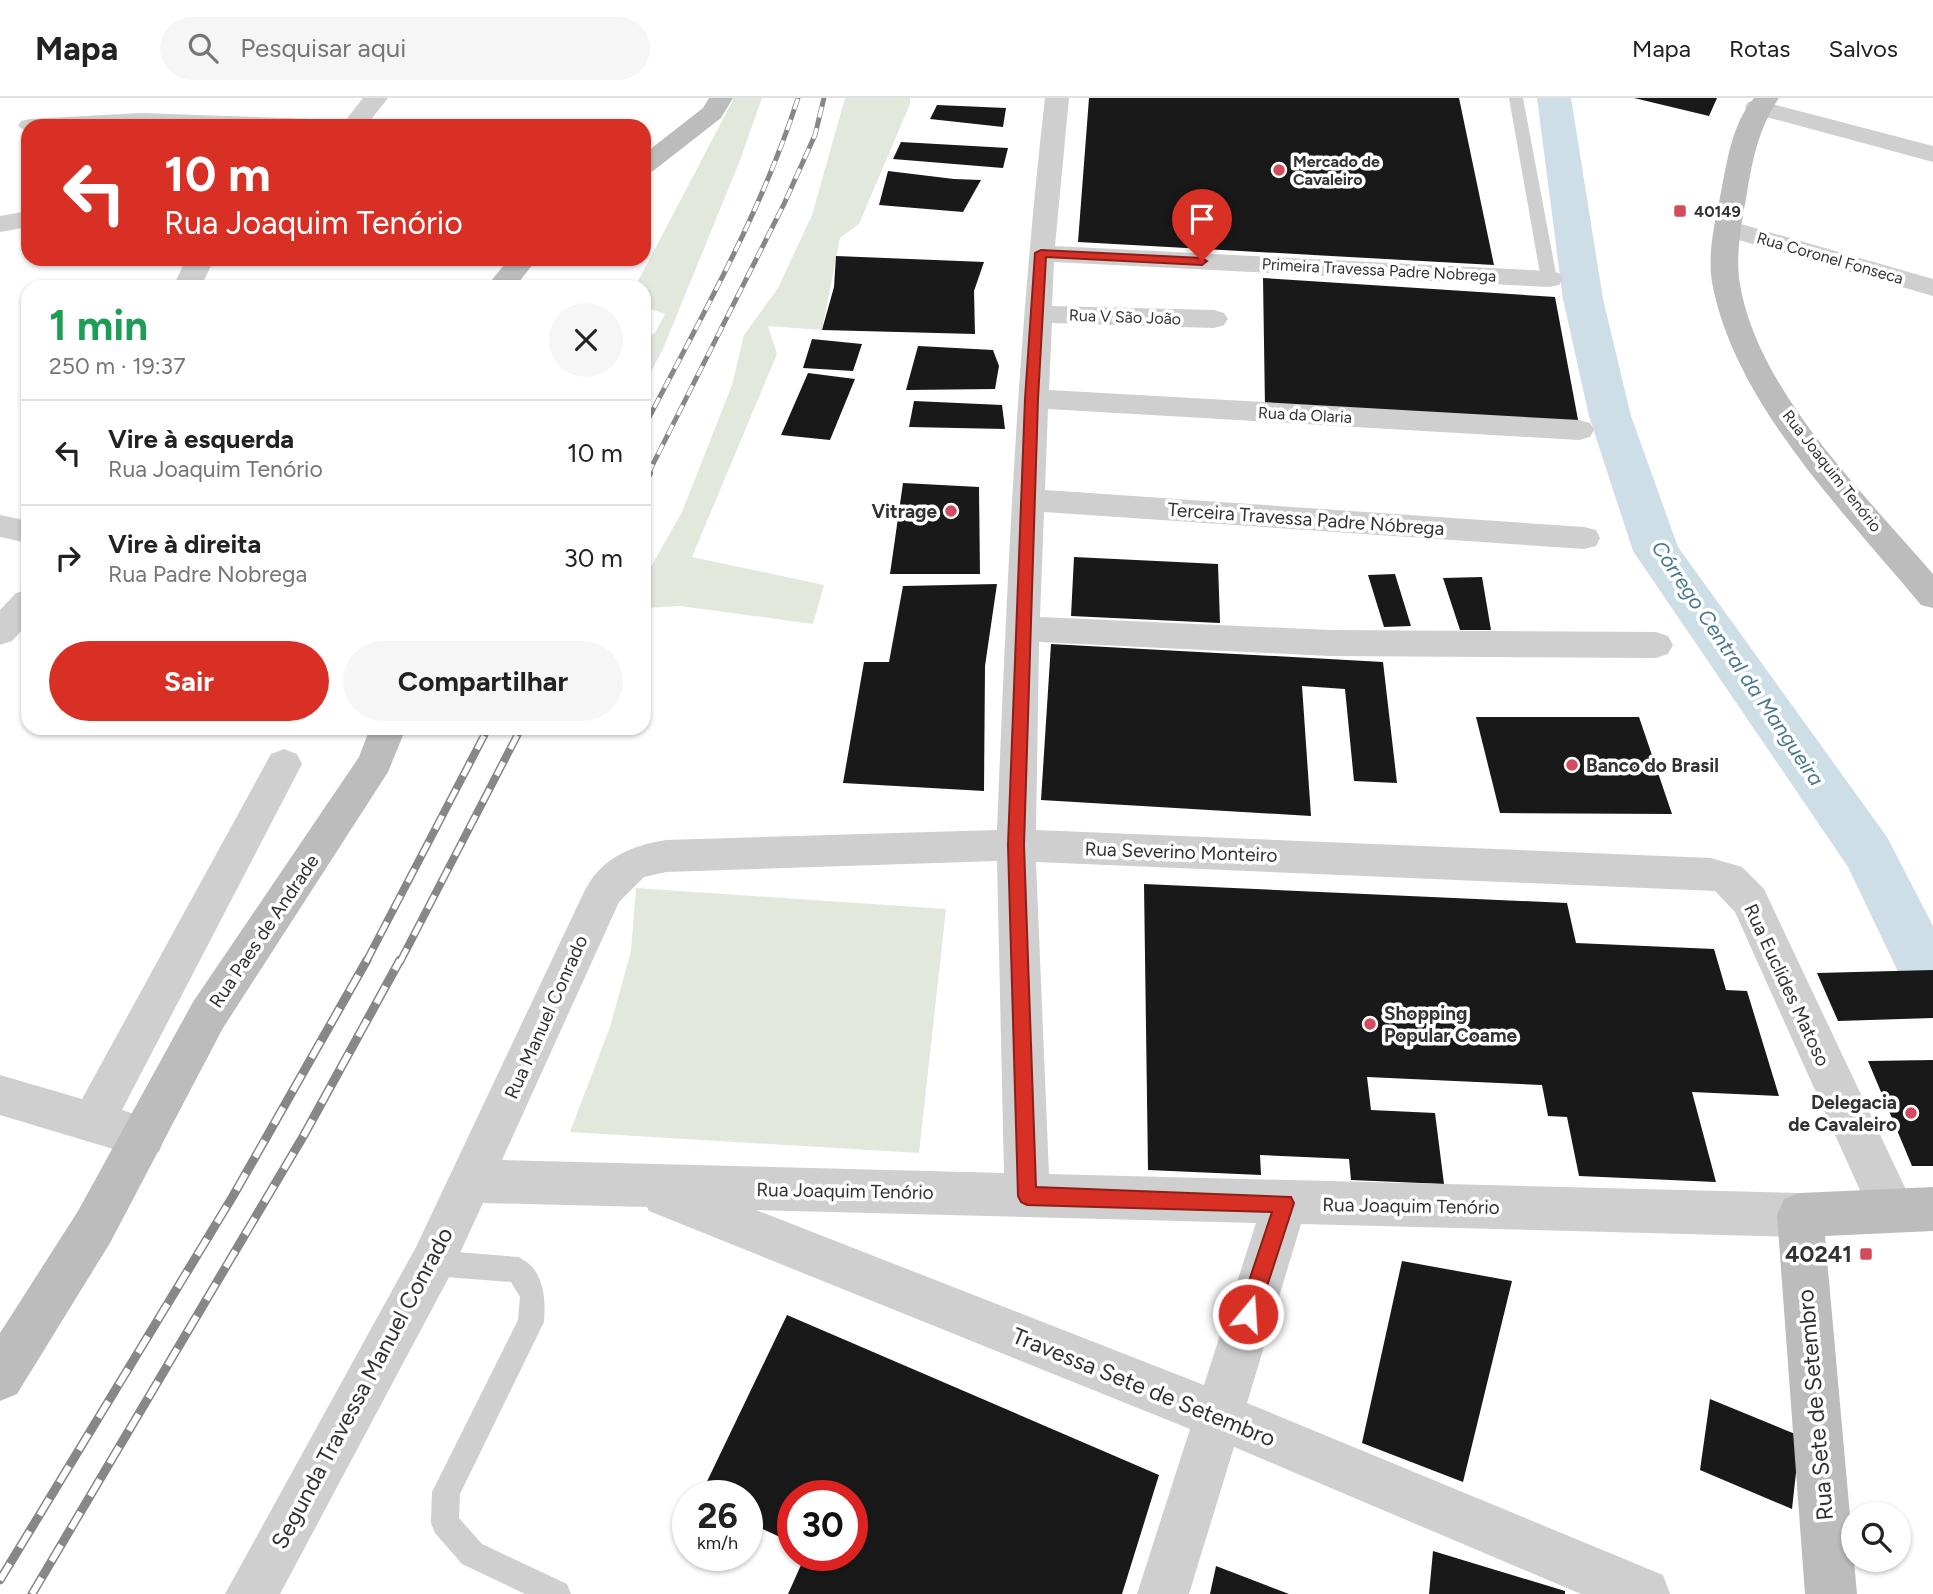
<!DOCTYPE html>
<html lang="pt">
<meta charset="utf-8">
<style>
:root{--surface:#fff;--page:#f6f6f6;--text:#222;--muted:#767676;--line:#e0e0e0;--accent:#d93025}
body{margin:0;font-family:Figtree,sans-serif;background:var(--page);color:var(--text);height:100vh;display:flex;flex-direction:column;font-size:26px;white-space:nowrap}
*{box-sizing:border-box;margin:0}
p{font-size:23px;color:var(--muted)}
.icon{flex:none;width:38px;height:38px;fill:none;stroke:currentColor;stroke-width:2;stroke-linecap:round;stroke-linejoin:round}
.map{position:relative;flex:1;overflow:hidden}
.details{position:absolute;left:21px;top:182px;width:630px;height:455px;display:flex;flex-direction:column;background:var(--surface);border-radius:21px;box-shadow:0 2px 5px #0004}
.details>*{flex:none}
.guide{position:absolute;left:21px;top:21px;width:630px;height:147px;border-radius:21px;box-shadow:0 2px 5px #0004;background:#d93025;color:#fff;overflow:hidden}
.controls{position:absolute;left:1841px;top:1404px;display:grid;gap:14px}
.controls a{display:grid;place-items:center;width:70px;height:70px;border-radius:50%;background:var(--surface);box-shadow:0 2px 5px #0004;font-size:35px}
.speed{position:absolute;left:672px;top:1382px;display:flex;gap:14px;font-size:35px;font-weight:700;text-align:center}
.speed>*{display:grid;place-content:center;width:91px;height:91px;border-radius:50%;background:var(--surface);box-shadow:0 2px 5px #0004;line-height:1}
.speed small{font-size:18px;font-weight:400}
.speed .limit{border:10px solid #d22;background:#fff;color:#111}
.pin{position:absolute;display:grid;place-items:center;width:60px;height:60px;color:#fff;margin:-72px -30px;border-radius:50% 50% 50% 0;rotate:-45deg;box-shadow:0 0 7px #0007}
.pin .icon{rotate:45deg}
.me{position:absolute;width:77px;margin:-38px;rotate:18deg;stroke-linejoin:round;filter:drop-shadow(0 0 5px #0008)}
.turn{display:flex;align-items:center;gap:24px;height:147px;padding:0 28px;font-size:32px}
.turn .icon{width:91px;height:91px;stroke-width:2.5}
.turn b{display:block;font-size:49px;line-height:60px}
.round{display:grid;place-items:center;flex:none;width:74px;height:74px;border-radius:37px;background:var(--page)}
.overview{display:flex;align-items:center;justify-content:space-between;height:119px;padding:0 28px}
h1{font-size:42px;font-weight:700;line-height:52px;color:#1e9e55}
.button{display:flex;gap:14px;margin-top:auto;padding:14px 28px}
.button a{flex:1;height:80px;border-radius:42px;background:var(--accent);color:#fff;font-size:28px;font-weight:700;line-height:80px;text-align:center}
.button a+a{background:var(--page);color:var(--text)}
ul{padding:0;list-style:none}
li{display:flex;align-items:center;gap:21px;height:105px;padding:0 28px;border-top:2px solid var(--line)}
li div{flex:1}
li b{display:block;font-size:26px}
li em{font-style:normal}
header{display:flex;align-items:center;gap:42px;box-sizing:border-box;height:98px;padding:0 35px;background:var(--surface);border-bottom:2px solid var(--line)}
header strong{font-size:33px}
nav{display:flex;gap:38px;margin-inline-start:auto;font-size:24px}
.search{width:490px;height:63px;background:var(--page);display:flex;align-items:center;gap:18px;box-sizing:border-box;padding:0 24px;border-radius:38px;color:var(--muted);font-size:26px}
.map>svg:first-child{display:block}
.green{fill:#e3e8dd}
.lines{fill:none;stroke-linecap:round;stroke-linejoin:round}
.canal{fill:#cddee6;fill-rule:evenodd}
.building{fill:#191919}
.lane{fill:#cfcfcf;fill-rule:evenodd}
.street{fill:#cfcfcf;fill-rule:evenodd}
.secondary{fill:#bcbcbc;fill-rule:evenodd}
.rail-far2-casing{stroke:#878787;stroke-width:5}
.rail-far1-casing{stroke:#878787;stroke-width:8}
.rail-casing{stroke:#878787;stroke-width:9}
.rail-far2{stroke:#fff;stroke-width:3.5;stroke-dasharray:11;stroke-linecap:butt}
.rail-far1{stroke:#fff;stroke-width:5;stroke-dasharray:15;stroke-linecap:butt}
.rail{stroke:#fff;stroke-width:6;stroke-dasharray:19;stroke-linecap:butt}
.route{fill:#d93025;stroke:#8d1f18;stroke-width:2}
.poi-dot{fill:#d24c5e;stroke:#fff;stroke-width:2.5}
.labels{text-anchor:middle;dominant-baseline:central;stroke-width:7;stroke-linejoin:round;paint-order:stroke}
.far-poi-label{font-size:16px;font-weight:bold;fill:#323232;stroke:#fff;text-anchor:start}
.far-street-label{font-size:16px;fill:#323232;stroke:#fff}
.poi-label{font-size:19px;font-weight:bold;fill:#323232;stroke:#fff;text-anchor:end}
.street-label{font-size:19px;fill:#323232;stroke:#fff}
.water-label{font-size:21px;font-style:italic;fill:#49768c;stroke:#fff}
.near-poi-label{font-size:23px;font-weight:bold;fill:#323232;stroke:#fff;text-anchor:end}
.near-street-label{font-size:23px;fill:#323232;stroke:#fff}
</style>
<header>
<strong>Mapa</strong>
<div class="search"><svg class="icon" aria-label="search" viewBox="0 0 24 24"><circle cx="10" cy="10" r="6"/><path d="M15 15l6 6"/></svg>Pesquisar aqui</div>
<nav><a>Mapa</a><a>Rotas</a><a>Salvos</a></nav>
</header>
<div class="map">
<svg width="1933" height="1496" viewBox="0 0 1933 1496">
<rect width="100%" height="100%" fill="#fff"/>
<path class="green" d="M 734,0 L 762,0 L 739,65 L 663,251 L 644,287 L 644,241 L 655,235 L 665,216 L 644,209 L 644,189 L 635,189 Z
M 845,0 L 910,0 L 910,6 L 859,126 L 840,140 L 822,232 L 768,228 L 777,256 L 692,459 L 824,487 L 813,526 L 680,508 L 644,510 L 644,481 L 682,414 L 732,287 L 744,237 L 778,190 L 812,117 Z
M 636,790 L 946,811 L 919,1055 L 570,1034 L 610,929 L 631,853 Z"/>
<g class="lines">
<path class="canal" d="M 1537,0 L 1571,0 L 1603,201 L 1631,318 L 1678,449 L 1887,739 L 1933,828 L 1933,885 L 1922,889 L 1902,882 L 1848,769 L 1633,453 L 1589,318 L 1563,201 Z"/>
</g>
<path class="building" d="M 1089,0 L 1459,0 L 1494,167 L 1078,144 Z
M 1634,0 L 1717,0 L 1709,18 Z
M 937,7 L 1006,10 L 1003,29 L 930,21 Z
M 901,44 L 1008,50 L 1003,70 L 893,61 Z
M 888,73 L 954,81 L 981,82 L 963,114 L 879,107 Z
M 836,158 L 984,164 L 974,193 L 975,236 L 822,232 L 834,189 Z
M 1263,180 L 1555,199 L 1579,327 L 1265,309 Z
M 812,241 L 862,246 L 853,273 L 803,270 Z
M 918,248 L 993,252 L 999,268 L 995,291 L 906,292 Z
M 808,275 L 855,281 L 830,342 L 781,337 Z
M 914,303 L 1002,307 L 1005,331 L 909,329 Z
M 903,385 L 979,389 L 980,476 L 890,476 Z
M 1074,459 L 1218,466 L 1220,525 L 1071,518 Z
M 1395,476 L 1411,528 L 1384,529 L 1368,477 Z
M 1482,479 L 1491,532 L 1460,532 L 1443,480 Z
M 997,486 L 985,568 L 984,693 L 843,685 L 864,564 L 889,564 L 903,488 Z
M 1051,546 L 1383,564 L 1397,685 L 1354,683 L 1345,591 L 1302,588 L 1311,718 L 1041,702 Z
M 1476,619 L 1639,619 L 1672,716 L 1500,715 Z
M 1144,786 L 1567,805 L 1576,845 L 1714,851 L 1726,892 L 1747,893 L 1779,998 L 1692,994 L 1716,1084 L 1579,1078 L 1567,1019 L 1548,1018 L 1542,987 L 1367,979 L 1371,1012 L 1435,1015 L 1444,1086 L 1351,1082 L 1349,1061 L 1260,1057 L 1261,1077 L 1148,1072 Z
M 1933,872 L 1933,920 L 1838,923 L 1817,875 Z
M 1933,962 L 1933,1068 L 1912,1068 L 1868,963 Z
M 1402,1163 L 1512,1183 L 1463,1384 L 1362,1345 Z
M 787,1217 L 1159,1377 L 1122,1496 L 788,1496 L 805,1458 L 852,1458 L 852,1398 L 793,1398 L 793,1445 L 747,1424 L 747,1398 L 700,1398 Z
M 1710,1301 L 1800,1338 L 1792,1411 L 1700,1372 Z
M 1433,1453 L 1565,1493 L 1565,1496 L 1429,1496 Z
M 1216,1468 L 1289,1496 L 1210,1496 Z"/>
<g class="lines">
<path class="lane" d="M 1509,0 L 1523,0 L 1557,181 L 1549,186 L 1541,181 Z
M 432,1152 L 518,1159 C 544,1170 546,1200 544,1224 L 460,1396 L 459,1420 L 482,1446 L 567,1486 L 571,1496 L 525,1496 L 462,1466 L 435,1435 L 431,1425 L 432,1394 L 518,1222 L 520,1199 L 511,1184 L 432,1178 L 423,1174 L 419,1165 L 423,1156 Z"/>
<path class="street" d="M 363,0 L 388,0 L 366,28 L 341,28 Z
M 1045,0 L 1069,0 L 1055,148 L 1549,173 L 1559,175 L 1563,181 L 1559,187 L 1549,189 L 1054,164 L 1052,208 L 1214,212 L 1224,215 L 1228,221 L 1224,227 L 1214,230 L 1052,225 L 1049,292 L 1579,322 L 1590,325 L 1594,332 L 1590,339 L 1579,342 L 1048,311 L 1045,392 L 1584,429 L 1596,432 L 1600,440 L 1596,448 L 1584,451 L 1044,414 L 1040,519 L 1330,532 L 1656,534 L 1668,538 L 1673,547 L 1668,556 L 1656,560 L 1330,558 L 1039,544 L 1036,732 L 1711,760 L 1742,769 L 1764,791 L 1908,1096 L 1915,1112 L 1908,1128 L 1892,1134 L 1876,1128 L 1735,814 L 1715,793 L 1036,764 L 1049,1076 L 1800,1095 L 1816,1101 L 1823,1117 L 1816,1133 L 1800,1139 L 1301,1126 L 1247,1305 L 1663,1477 L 1670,1496 L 1581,1496 L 1234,1349 L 1189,1496 L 1137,1496 L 1190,1331 L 649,1113 L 647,1109 L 483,1105 L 448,1181 L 280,1496 L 225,1496 L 416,1149 L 584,794 C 601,760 630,748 666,742 L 997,732 C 1007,486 1017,244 1045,0 ZM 997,763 L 1004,1075 L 502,1062 L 619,804 L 644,779 L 666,774 ZM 756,1112 L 1256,1125 L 1204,1287 Z
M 1757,2 L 1933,48 L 1933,64 L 1748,14 L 1745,9 L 1748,4 Z
M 141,15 L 311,21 L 320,23 L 323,28 L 28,28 L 28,35 L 18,28 L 21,23 L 30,21 Z
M 28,113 L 28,129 L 0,134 L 0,118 Z
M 1727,122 L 1933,181 L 1933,198 L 1718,136 L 1714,130 L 1718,124 Z
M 186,161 L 214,161 L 201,189 L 173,189 Z
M 0,417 L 28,423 L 28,445 L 0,439 Z
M 28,492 L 28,526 L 12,543 L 0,547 L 0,512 L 16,495 Z
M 284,651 L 297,656 L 302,666 L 122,1012 L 159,1024 L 165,1039 L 159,1054 L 143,1060 L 0,1017 L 0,977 L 82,1001 L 271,656 Z"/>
<path class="secondary" d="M 709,0 L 733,0 L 721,20 L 653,73 L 644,76 L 644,56 L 703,10 Z
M 1754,0 L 1779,0 C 1759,30 1753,59 1747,95 C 1742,123 1736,151 1739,180 C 1754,290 1863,394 1933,476 L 1933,510 L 1921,507 C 1845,415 1734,305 1712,184 C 1707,153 1716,120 1722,89 C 1728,58 1733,25 1754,0 Z
M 509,161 L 537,161 L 515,189 L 486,189 Z
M 370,630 L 406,630 L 388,674 L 223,930 L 110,1145 L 17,1296 L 0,1303 L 0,1235 L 78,1113 L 193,904 L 359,659 Z
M 1933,1089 L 1933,1133 L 1825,1138 L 1857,1496 L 1805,1496 L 1777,1117 L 1784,1101 L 1800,1095 Z"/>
<g class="rail-far2-casing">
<path id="rail-far2" d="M 644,329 C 700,221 761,116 798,0
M 648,376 L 784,106 L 815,37 L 824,0"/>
</g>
<g class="rail-far1-casing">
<path id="rail-far1" d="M 644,385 L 649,375
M 366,864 L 488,630
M 400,864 L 521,630"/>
</g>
<g class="rail-casing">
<path id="rail" d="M 0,1482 L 233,1098 L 367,862
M 32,1496 L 304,1037 L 400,862"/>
</g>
<use href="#rail-far2" class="rail-far2"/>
<use href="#rail-far1" class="rail-far1"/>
<use href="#rail" class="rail"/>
</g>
<path class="route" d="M 1041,152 L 1202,160 L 1207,163 L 1202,167 L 1046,159 L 1038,301 L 1024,747 L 1036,1089 L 1291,1099 L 1294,1105 L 1258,1216 L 1255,1223 L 1248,1226 L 1241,1223 L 1238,1216 L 1272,1114 L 1027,1107 L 1021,1104 L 1018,1098 L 1008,747 L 1025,301 L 1035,155 Z"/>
<g class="poi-dot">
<circle cx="1279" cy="72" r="7"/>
<rect x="1673" y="106" width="14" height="14" rx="3.5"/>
<circle cx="951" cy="413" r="7"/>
<circle cx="1572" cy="667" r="7"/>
<circle cx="1370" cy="926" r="7"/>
<circle cx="1911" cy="1015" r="7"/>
<rect x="1859" y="1149" width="14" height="14" rx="3.5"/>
</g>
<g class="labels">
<g class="far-poi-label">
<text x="1293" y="63">Mercado de<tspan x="1293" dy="18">Cavaleiro</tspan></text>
<text x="1694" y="113">40149</text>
</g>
<g class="far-street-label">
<text transform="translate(1830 160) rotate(16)">Rua Coronel Fonseca</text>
<text transform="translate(1379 172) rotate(3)">Primeira Travessa Padre Nobrega</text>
<text transform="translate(1125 219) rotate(2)">Rua V São João</text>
<text transform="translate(1305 317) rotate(3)">Rua da Olaria</text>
<text transform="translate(1832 373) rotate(52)">Rua Joaquim Tenório</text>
</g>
<g class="poi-label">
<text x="937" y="413">Vitrage</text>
<text x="1586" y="667" text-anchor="start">Banco do Brasil</text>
<text x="1384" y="915" text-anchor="start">Shopping<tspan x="1384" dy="22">Popular Coame</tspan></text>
<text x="1897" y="1004">Delegacia<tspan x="1897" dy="22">de Cavaleiro</tspan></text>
</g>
<g class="street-label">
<text transform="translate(1306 421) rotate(4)">Terceira Travessa Padre Nóbrega</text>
<text transform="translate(1181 754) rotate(2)">Rua Severino Monteiro</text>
<text transform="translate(264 833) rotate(-56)">Rua Paes de Andrade</text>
<text transform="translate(1787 887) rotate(65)">Rua Euclides Matoso</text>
<text transform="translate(546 919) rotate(-66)">Rua Manuel Conrado</text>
<text transform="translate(845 1093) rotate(1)">Rua Joaquim Tenório</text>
<text transform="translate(1411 1108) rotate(1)">Rua Joaquim Tenório</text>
</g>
<g class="water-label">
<text transform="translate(1738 565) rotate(56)">Córrego Central da Mangueira</text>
</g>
<g class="near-poi-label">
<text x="1852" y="1156">40241</text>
</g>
<g class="near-street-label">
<text transform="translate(1144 1289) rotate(22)">Travessa Sete de Setembro</text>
<text transform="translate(362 1290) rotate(-62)">Segunda Travessa Manuel Conrado</text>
<text transform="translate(1815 1307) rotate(-95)">Rua Sete de Setembro</text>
</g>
</g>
</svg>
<div class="controls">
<a><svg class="icon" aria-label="search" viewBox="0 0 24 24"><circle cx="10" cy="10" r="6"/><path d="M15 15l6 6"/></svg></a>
</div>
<div class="speed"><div>26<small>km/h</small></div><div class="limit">30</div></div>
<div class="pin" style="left:1202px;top:163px;background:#d93025"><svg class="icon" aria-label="arrive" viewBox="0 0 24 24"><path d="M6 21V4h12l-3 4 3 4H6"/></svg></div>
<svg class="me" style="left:1248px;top:1216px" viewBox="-20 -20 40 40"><circle r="17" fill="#d93025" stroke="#fff" stroke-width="3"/><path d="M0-11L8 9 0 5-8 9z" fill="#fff"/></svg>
<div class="guide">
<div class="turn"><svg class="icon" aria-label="left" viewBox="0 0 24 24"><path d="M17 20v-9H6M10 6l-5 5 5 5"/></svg><div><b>10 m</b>Rua Joaquim Tenório</div></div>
</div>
<section class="details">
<div class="overview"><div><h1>1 min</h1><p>250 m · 19:37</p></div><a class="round"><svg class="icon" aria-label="close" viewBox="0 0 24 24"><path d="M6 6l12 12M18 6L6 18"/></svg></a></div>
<ul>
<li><svg class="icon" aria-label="left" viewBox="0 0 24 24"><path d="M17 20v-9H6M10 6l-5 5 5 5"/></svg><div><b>Vire à esquerda</b><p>Rua Joaquim Tenório</p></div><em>10 m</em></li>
<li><svg class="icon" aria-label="right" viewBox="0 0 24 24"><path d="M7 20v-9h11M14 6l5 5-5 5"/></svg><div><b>Vire à direita</b><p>Rua Padre Nobrega</p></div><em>30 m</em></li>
</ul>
<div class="button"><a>Sair</a><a>Compartilhar</a></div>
</section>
</div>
